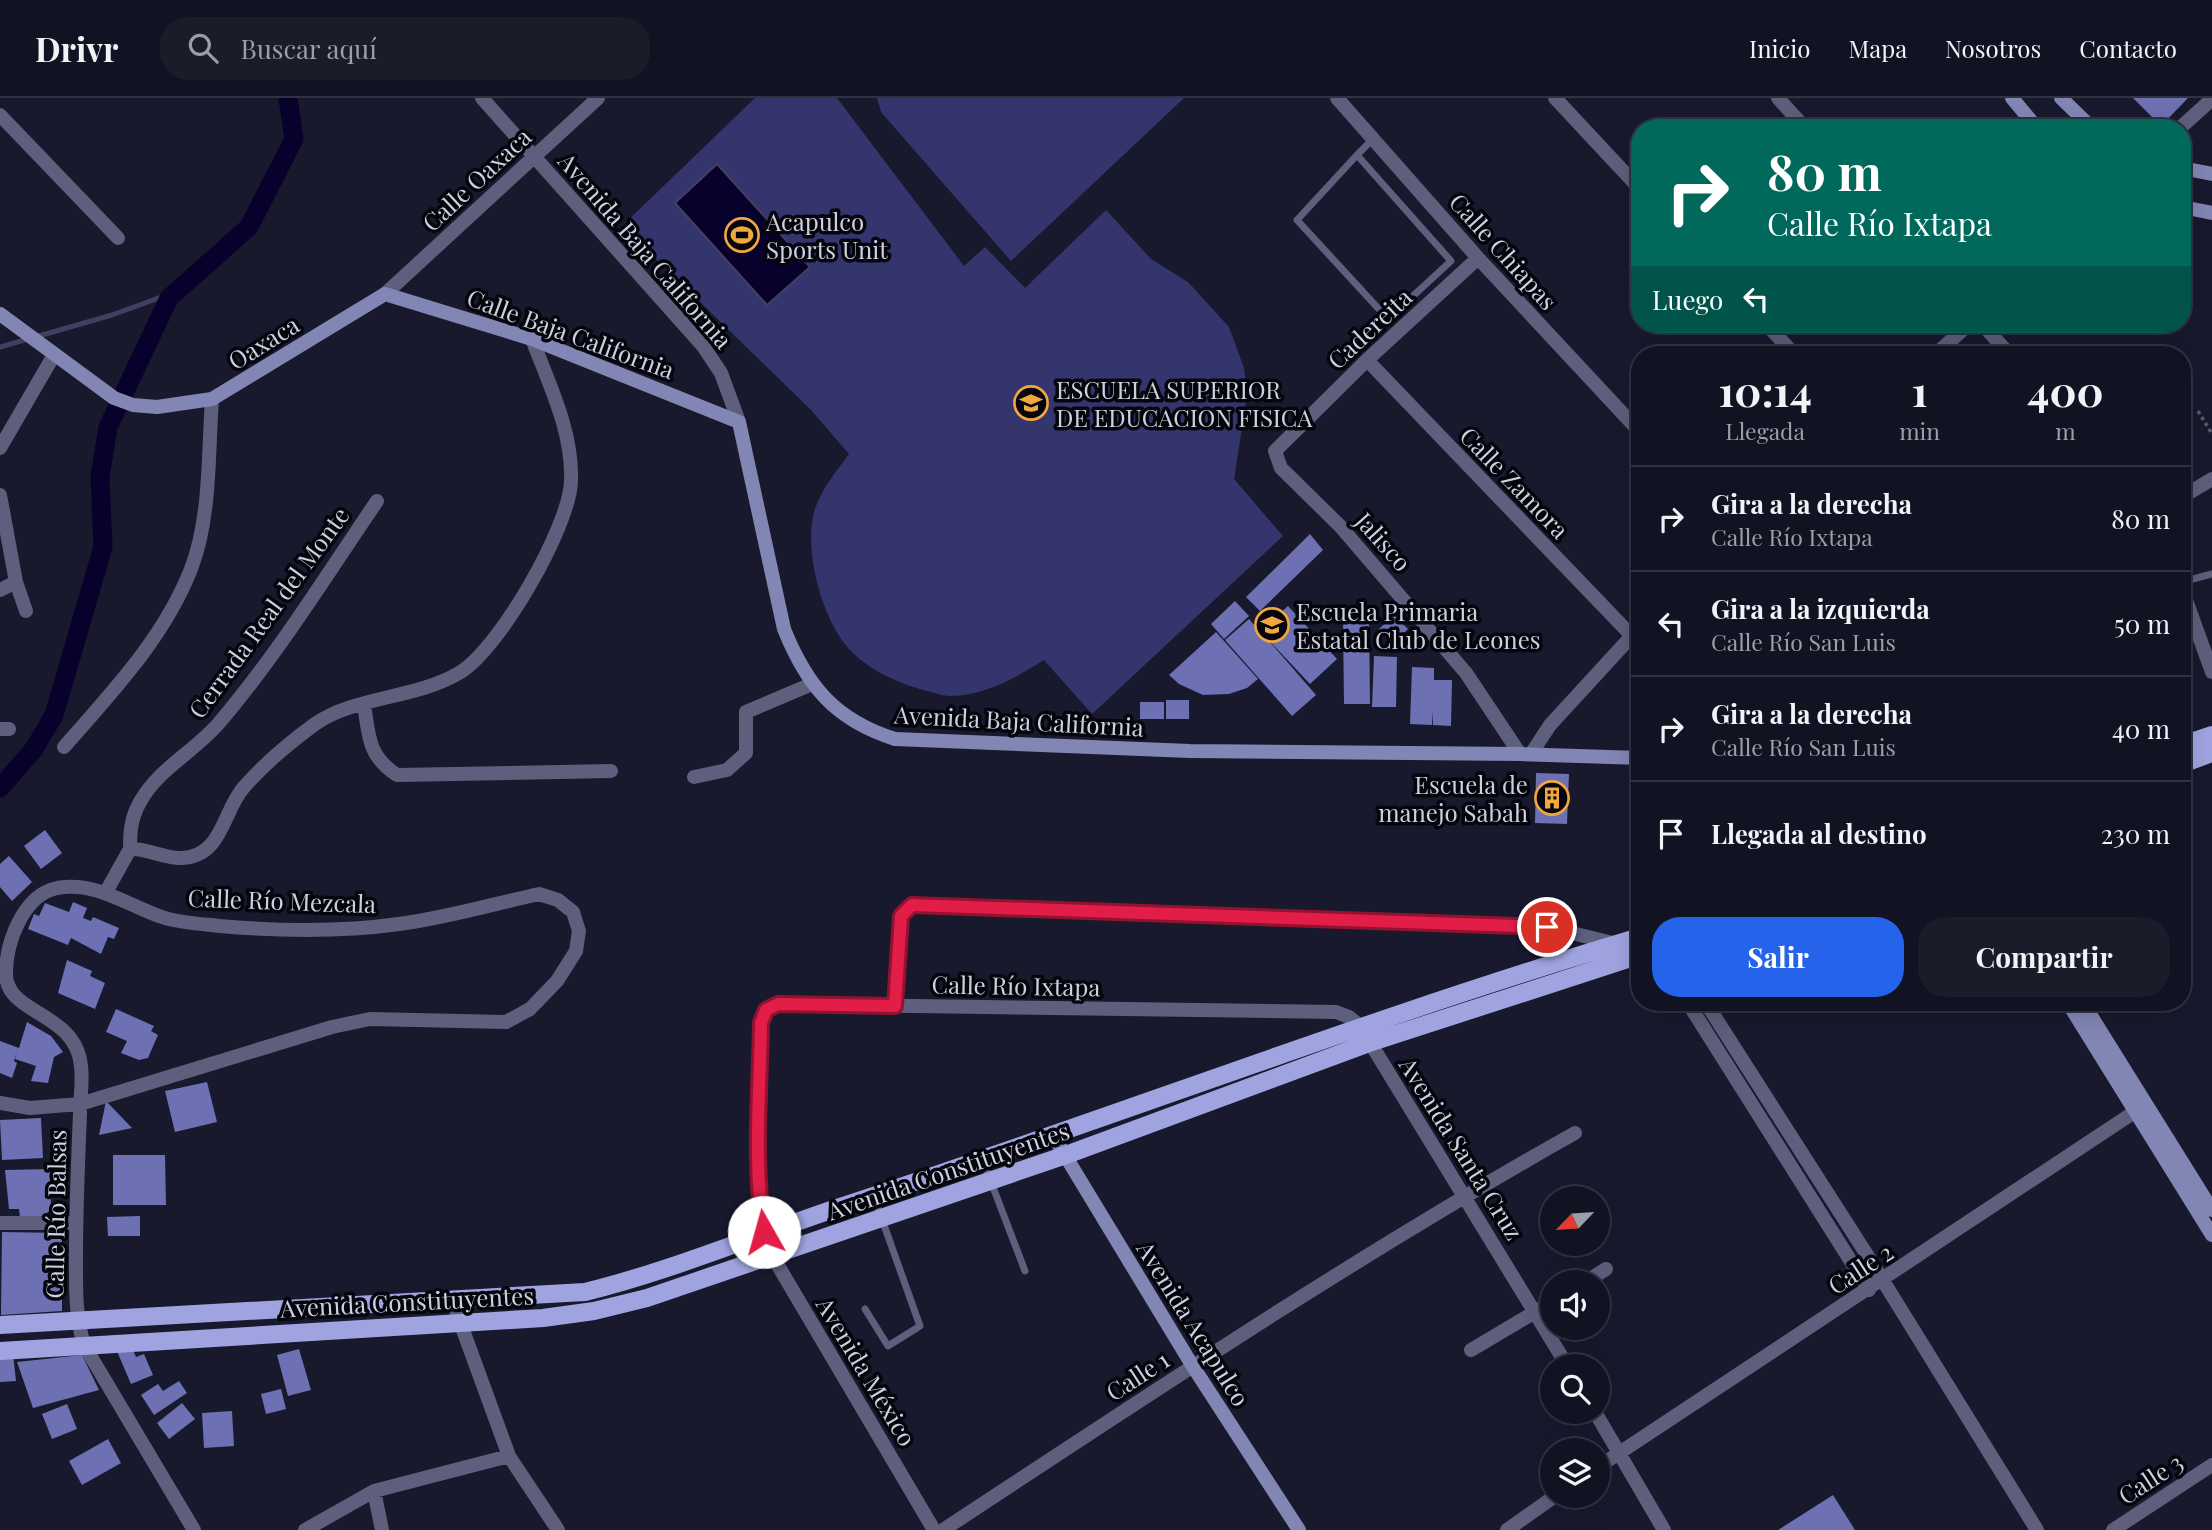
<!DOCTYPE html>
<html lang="es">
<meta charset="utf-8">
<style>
:root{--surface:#121322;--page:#1b1c2a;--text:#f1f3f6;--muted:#9c9ea5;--line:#313240;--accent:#2563eb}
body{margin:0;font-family:"Playfair Display",serif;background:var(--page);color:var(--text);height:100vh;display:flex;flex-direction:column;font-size:26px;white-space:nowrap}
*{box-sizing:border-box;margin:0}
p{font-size:23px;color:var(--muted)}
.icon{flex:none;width:38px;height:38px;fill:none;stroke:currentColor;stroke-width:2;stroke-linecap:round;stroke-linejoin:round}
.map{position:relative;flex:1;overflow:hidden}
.details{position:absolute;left:1631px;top:248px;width:560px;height:665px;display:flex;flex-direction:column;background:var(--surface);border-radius:28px;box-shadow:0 7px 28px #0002,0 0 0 2px var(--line)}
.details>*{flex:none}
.banner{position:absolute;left:1631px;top:21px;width:560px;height:214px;border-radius:28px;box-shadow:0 7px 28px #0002,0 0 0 2px var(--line);background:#00695c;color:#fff;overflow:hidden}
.needle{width:46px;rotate:245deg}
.tools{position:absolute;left:1540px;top:1088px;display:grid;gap:14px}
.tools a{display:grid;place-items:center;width:70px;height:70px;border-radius:50%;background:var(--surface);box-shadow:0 7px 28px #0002,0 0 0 2px var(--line);font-size:35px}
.pin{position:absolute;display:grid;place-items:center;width:60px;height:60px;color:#fff;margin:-30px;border:4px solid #fff;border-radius:50%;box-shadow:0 2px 7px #0007}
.me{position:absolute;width:77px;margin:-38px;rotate:353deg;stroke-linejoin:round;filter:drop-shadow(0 0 5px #0008)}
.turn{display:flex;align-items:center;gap:24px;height:147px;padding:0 21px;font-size:32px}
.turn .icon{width:91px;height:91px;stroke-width:2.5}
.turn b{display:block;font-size:49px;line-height:60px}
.then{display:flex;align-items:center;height:66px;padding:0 21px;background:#0003;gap:14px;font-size:26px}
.eta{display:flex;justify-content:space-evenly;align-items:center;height:119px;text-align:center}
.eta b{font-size:42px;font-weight:700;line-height:49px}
.primary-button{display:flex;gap:14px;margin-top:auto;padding:14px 21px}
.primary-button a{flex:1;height:80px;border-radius:28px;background:var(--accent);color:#fff;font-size:28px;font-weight:700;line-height:80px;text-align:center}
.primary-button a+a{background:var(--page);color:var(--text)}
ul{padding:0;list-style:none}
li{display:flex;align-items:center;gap:21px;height:105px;padding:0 21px;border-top:2px solid var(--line)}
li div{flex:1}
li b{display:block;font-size:26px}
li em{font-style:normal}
header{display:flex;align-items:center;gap:42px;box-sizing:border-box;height:98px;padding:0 35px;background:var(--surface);border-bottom:2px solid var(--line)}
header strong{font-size:33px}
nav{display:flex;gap:38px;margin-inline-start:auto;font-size:24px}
.search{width:490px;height:63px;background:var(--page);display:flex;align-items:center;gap:18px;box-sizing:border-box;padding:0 24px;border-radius:28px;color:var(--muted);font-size:26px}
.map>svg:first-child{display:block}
.green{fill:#35356e}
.water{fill:#08012b;stroke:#443f61;stroke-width:2}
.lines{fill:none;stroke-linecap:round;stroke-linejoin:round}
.stream{stroke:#443f61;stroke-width:5}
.canal{stroke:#08012b;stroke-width:19}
.building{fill:#6d70b3}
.path{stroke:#5a5b6d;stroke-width:3.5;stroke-dasharray:3.5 3.5;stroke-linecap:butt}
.lane{stroke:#5d5f7c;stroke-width:7}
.street{stroke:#5d5f7c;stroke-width:14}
.secondary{stroke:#8286b4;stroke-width:14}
.primary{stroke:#9fa4e0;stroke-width:18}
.route-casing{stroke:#92132f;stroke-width:18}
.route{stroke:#e11d48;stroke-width:12}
.labels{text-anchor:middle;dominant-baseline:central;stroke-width:7;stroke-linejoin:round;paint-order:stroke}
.street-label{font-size:24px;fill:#cfd0de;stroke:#05050d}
.poi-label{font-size:24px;fill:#cfd0de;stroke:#05050d;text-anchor:start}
</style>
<header>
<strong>Drivr</strong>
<div class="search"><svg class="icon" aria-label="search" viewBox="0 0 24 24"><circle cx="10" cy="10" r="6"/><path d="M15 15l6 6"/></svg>Buscar aquí</div>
<nav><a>Inicio</a><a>Mapa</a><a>Nosotros</a><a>Contacto</a></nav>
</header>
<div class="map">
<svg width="2212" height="1432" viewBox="0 0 2212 1432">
<rect width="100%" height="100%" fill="#18192d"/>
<path class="green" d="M 755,0 L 837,0 L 964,168 L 985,149 L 1025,190 L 1106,112 L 1151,161 L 1188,184 L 1229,229 L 1244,270 L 1247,297 L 1234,381 L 1283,438 L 1092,616 L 1044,562 C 1015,580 986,597 951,598 C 941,598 929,593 920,591 C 896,584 872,573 854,556 C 823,528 802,451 815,411 C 822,390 836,374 849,356 L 811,312 L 622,128 Z
M 877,0 L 1184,0 L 1011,163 L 881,14 Z"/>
<path class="water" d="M 717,66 L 810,169 L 767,207 L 675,105 Z"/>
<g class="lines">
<path class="stream" d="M 0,249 L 112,217 L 175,194"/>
<path class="canal" d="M 0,690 L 34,651 L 54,617 L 103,449 L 100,379 L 108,329 L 169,200 L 249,129 L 294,41 L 288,0"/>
</g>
<path class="building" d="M 2133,0 L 2188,0 L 2161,28 Z
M 1310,436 L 1323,452 L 1260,513 L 1246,499 Z
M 1235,503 L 1249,518 L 1224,541 L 1211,526 Z
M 1288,508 L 1337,561 L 1310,586 L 1263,536 L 1316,597 L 1292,618 L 1225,542 L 1249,521 L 1260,534 Z
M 1394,517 L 1408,531 L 1393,546 L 1379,531 Z
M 1343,521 L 1369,521 L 1370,606 L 1344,606 Z
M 1216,534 L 1258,581 L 1247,590 L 1229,596 L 1203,597 L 1179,586 L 1169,577 Z
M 1374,558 L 1397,559 L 1396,609 L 1372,609 Z
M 1412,569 L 1434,570 L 1434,582 L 1452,582 L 1451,628 L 1433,627 L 1433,613 L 1432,627 L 1410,626 Z
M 1166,602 L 1189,602 L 1189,621 L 1166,621 Z
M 1140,604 L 1164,604 L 1164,621 L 1140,621 Z
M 1536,675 L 1569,676 L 1567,726 L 1535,725 Z
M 45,732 L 62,755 L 41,771 L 24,748 Z
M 9,758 L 32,784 L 12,803 L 0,789 L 0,766 Z
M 73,804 L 87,810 L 83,820 L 91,823 L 93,819 L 119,830 L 114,841 L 108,839 L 101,856 L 71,840 L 68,847 L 28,831 L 34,816 L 39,818 L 45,805 L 69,814 Z
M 67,862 L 92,873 L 90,878 L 105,885 L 95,911 L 58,895 Z
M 116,911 L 154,928 L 151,933 L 158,937 L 148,960 L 139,962 L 121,955 L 127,943 L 106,934 Z
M 27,924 L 51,938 L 63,954 L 54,959 L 48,985 L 31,983 L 36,968 L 15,961 L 17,953 L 14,963 L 17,965 L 12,980 L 0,975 L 0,943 L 19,950 Z
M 207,984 L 217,1024 L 175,1034 L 165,993 Z
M 106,1003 L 132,1030 L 99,1037 Z
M 41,1020 L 43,1060 L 2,1062 L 0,1022 Z
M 113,1057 L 165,1057 L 166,1107 L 113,1107 Z
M 50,1071 L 51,1111 L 44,1118 L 20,1119 L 19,1111 L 9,1111 L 5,1072 Z
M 140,1118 L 140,1138 L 108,1138 L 107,1119 Z
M 2,1134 L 62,1135 L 62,1213 L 1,1217 Z
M 130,1245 L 136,1259 L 144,1256 L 153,1277 L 131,1286 L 116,1251 Z
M 299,1251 L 311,1292 L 288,1298 L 277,1257 Z
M 13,1256 L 16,1283 L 0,1284 L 0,1258 Z
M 82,1257 L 99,1292 L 33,1310 L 17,1264 Z
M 179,1283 L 187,1295 L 154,1317 L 141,1297 L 158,1286 L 163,1293 Z
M 281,1291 L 286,1311 L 266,1316 L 261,1296 Z
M 182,1305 L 195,1321 L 169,1341 L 157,1325 Z
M 67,1306 L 77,1331 L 52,1341 L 42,1316 Z
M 232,1313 L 234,1348 L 204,1350 L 202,1315 Z
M 108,1341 L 121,1365 L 82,1387 L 69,1363 Z
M 1833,1397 L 1855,1432 L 1778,1432 Z"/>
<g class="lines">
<path class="path" d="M 2198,313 L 2212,336"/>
<path class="lane" d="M 1357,57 L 1451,163 L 1388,221 L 1297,122 Z
M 1357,57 L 1373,41
M 2182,484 L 2212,476
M 983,1063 L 1025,1173
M 865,1211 L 888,1248 L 920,1228 L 874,1099"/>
<path class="street" d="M 482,0 L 703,248 L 721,275 L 739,324
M 1337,0 L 1478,160 L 1640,334
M 1555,0 L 1640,91
M 1778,0 L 1805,30
M 0,17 L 118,140
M 2180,30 L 2212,1
M 1478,160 L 1367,262 L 1275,353 L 1281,370 L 1340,428 L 1466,575 L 1520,656
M 385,196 L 598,0
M 1766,226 L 1795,257
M 1982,226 L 2010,257
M 1935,257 L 1969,226
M 1367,262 L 1631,537
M 0,350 L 54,257
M 0,397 L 16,484 L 26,513
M 2182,399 L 2212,381
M 2182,491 L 2212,574
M 0,492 L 16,484
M 364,606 C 369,639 368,658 397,677 L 611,673
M 0,631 L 9,631
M 64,649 C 112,594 164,540 191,471 C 211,419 208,356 212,301
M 1531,656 L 1550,627 L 1640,529
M 694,679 L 727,672 L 746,655 L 746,614 L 812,586
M 130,751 C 130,733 131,720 140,704 C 158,671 194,654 219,625 C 277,557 326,478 377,403
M 106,794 L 130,751 C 148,750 164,761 182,760 C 223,758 223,712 244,689 C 266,664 289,645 315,626 C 355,598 415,601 459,575 C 499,552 570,428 571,383 C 573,334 549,286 532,241
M 1688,905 L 1869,1192
M 1706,905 L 1869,1160 L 2037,1432
M 895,908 L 901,818 L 912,807 L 1547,829 L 1617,846
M 0,1005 L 30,1010 L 80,1006 L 332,929 L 370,921 L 506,924 L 530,911 L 557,883 L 576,853 L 579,833 L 573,814 L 558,802 L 539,796 C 493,806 446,820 399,826 C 341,834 278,833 220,828 C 202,826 179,825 162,819 C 127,807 96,783 57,790 C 23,797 6,845 6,875 C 5,917 76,913 81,968 C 83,983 80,1000 80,1015 C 78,1063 76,1110 76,1158 C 76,1189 75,1217 84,1247 L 194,1432
M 0,1125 L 76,1125
M 1584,1185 L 1606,1171
M 452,1202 L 509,1358 L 558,1432
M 1471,1252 L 1552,1204
M 1595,1314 L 1664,1432
M 1598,1369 L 2145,1007
M 374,1393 L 382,1432
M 305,1432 L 374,1393 L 509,1358
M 934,1432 L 773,1159 L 764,1134 L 759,1106 L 761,925 L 766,912 L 777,906 L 1336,914 L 1349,919 L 1360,928 L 1568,1269
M 943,1432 C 1151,1295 1358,1157 1575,1035
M 1507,1432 L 1555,1398
M 2113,1432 L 2212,1367"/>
<path class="secondary" d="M 2012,0 L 2037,30
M 2061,0 L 2092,30
M 2182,70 L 2212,76
M 2182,109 L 2212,115
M 0,216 L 114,300 L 133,307 L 157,309 L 212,301 L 385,196 L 532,241 L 739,324 L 784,531 C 807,588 835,622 895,641 L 1190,653 L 1520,656 L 1640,660
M 2068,905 L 2212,1137
M 2083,905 L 2212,1112
M 1054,1039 L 1192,1267 L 1299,1432"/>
<path class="primary" d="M 2182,647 L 2212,637
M 2182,666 L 2212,655
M 0,1227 L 585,1194 C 670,1173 751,1139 834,1111 C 1104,1023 1368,920 1640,839
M 0,1253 L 543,1220 L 594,1213 L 647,1200 L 1066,1057 L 1369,945 L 1640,857"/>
</g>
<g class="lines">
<g class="route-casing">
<path id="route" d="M 764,1134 C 753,1066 760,994 761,925 L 766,912 L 778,906 L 895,908 L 901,818 L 912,807 L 1547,829"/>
</g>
<use href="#route" class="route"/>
</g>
<defs>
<g id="stadium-ring" transform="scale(1.75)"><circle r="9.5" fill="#05050d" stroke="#f1a63f" stroke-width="1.5"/><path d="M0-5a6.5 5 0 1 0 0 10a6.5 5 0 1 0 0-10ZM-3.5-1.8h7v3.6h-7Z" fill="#f1a63f"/></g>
<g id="school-ring" transform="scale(1.75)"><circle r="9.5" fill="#05050d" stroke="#f1a63f" stroke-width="1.5"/><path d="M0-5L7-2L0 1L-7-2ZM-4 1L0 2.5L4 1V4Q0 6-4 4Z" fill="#f1a63f"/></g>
<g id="building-ring" transform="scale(1.75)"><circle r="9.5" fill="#05050d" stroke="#f1a63f" stroke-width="1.5"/><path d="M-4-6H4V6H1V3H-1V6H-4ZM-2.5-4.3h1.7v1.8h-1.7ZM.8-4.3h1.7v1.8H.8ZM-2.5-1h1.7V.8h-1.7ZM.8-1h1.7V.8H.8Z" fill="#f1a63f"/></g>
</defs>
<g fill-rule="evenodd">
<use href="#stadium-ring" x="742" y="137"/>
<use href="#school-ring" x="1031" y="305"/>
<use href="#school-ring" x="1272" y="527"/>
<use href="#building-ring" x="1552" y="700"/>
</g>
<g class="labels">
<g class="street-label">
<text transform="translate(476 81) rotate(-43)">Calle Oaxaca</text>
<text transform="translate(646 152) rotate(49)">Avenida Baja California</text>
<text transform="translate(1504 153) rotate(48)">Calle Chiapas</text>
<text transform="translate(1369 230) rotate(-43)">Cadereita</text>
<text transform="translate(571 235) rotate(20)">Calle Baja California</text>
<text transform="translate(263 244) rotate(-32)">Oaxaca</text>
<text transform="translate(1515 384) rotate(46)">Calle Zamora</text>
<text transform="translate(1384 443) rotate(48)">Jalisco</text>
<text transform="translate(268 514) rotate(-54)">Cerrada Real del Monte</text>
<text transform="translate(1019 622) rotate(3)">Avenida Baja California</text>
<text transform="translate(282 802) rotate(2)">Calle Río Mezcala</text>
<text transform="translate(1016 887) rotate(1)">Calle Río Ixtapa</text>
<text transform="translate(1462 1050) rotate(58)">Avenida Santa Cruz</text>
<text transform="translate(948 1072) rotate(-19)">Avenida Constituyentes</text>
<text transform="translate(55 1116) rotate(-89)">Calle Río Balsas</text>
<text transform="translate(1860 1170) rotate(-33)">Calle 2</text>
<text transform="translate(407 1203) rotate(-3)">Avenida Constituyentes</text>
<text transform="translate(1194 1225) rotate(58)">Avenida Acapulco</text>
<text transform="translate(867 1273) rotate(59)">Avenida México</text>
<text transform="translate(1137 1277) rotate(-33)">Calle 1</text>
<text transform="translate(2150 1380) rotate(-33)">Calle 3</text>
</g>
<g class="poi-label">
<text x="766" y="123">Acapulco<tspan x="766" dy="28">Sports Unit</tspan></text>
<text x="1056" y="291">ESCUELA SUPERIOR<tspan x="1056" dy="28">DE EDUCACION FISICA</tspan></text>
<text x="1296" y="513">Escuela Primaria<tspan x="1296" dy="28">Estatal Club de Leones</tspan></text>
<text x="1528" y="686" text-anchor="end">Escuela de<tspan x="1528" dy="28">manejo Sabah</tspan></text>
</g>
</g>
</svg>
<div class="tools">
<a><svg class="needle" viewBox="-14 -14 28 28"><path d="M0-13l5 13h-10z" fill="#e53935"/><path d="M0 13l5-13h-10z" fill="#9c9ea5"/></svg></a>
<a><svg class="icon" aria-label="sound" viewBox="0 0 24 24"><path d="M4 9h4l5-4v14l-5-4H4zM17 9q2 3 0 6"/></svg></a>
<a><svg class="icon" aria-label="search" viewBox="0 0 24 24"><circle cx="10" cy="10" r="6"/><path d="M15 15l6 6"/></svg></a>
<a><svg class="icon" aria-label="layers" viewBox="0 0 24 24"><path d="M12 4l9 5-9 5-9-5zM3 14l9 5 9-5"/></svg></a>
</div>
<div class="pin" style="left:1547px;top:829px;background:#d93025"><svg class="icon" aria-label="arrive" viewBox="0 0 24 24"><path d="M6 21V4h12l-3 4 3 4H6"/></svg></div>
<svg class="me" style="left:764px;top:1134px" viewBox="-20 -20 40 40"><circle r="19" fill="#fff"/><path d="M0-13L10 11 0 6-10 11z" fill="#e11d48"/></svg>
<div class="banner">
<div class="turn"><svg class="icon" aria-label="right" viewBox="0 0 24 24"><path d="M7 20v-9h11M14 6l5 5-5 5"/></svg><div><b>80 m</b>Calle Río Ixtapa</div></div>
<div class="then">Luego<svg class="icon" aria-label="left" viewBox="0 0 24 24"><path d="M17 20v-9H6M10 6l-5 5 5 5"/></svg></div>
</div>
<section class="details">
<div class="eta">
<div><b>10:14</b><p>Llegada</p></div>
<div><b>1</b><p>min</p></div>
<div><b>400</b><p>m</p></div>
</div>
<ul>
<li><svg class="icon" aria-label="right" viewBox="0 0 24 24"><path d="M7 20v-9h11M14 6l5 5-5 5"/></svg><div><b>Gira a la derecha</b><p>Calle Río Ixtapa</p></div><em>80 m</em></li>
<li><svg class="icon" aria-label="left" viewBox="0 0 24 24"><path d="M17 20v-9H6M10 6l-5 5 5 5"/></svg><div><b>Gira a la izquierda</b><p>Calle Río San Luis</p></div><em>50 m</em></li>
<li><svg class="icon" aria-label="right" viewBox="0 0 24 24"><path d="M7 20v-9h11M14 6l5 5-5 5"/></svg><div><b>Gira a la derecha</b><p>Calle Río San Luis</p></div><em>40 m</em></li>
<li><svg class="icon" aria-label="arrive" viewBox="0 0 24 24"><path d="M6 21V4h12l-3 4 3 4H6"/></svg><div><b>Llegada al destino</b></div><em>230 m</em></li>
</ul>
<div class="primary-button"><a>Salir</a><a>Compartir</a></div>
</section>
</div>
